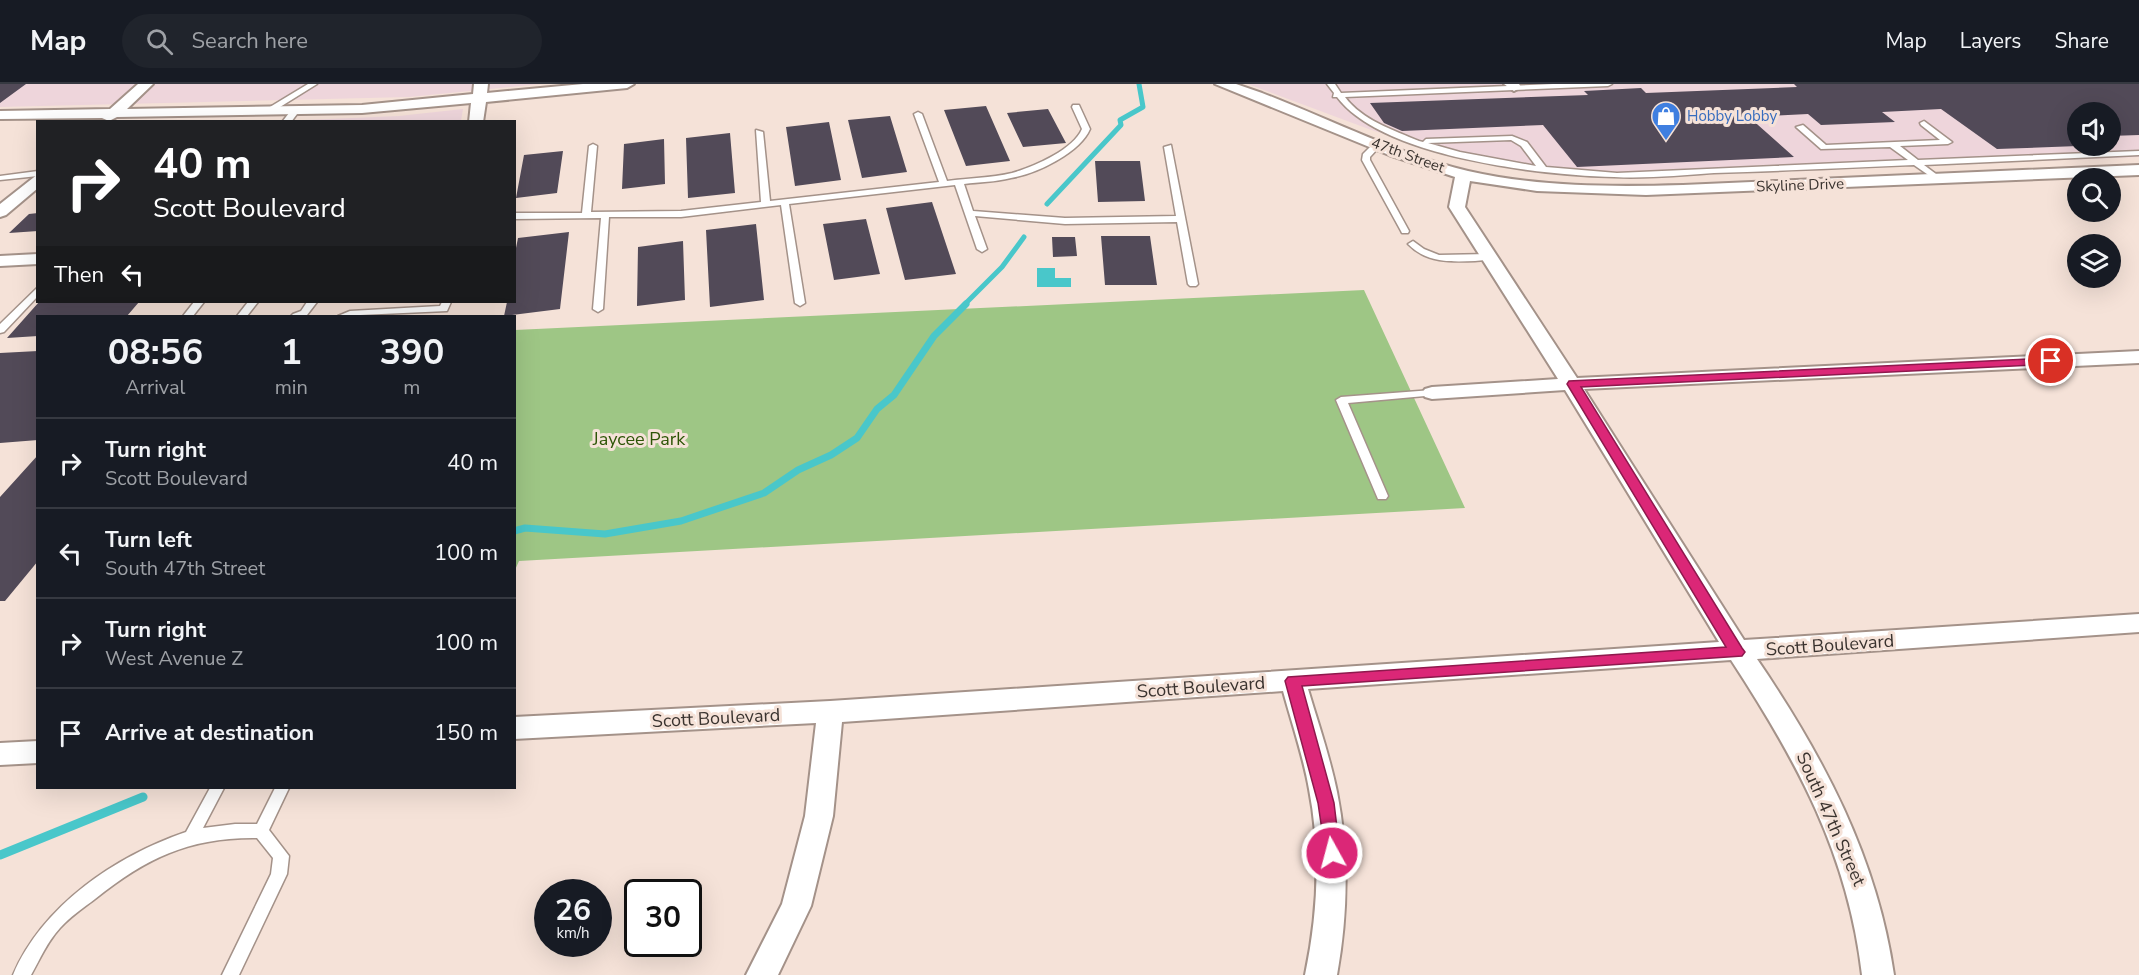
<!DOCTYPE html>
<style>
:root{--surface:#171b24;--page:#20242c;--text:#f1f3f6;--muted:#9ea1a6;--line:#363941}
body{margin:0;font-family:"Nunito Sans",sans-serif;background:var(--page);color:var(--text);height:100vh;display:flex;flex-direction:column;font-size:22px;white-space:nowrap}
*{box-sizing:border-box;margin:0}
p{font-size:20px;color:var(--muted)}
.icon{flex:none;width:33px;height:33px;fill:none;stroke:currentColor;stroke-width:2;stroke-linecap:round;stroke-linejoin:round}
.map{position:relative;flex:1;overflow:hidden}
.panel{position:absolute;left:36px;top:231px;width:480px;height:474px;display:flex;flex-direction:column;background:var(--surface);border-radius:0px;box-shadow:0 6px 24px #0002}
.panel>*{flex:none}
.hud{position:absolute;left:36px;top:36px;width:480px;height:183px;border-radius:0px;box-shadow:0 6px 24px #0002;background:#202124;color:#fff;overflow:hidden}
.tools{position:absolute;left:2067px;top:18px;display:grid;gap:12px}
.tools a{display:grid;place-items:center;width:54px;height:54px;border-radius:50%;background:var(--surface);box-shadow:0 6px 24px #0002;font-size:30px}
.speed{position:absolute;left:534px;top:795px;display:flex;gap:12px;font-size:30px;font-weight:700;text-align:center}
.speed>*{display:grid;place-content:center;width:78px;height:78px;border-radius:50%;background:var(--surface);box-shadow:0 6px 24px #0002;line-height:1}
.speed small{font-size:15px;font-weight:400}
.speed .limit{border:3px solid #111;border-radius:9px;background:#fff;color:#111}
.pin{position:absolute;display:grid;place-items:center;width:51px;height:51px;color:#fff;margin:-26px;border:3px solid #fff;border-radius:50%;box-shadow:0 2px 6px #0007}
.me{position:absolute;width:66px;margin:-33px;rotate:353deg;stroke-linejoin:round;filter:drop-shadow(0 0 4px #0008)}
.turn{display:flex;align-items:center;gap:21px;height:126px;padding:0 18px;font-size:27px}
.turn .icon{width:78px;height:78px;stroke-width:2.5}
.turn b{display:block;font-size:42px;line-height:51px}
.then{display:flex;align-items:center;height:57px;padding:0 18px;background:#0003;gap:12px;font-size:22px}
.eta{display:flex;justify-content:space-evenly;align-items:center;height:102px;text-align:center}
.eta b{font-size:36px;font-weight:700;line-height:42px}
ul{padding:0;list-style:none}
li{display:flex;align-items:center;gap:18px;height:90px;padding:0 18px;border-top:2px solid var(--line)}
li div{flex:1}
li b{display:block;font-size:22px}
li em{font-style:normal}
header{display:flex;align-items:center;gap:36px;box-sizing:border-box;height:84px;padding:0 30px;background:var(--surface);border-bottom:2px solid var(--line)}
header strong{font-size:28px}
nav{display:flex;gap:33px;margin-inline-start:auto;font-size:21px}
.search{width:420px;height:54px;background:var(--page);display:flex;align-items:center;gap:15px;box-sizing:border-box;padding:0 21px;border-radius:33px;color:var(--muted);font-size:22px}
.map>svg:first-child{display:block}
.commercial{fill:#eed5db;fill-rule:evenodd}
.green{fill:#9ec685}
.water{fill:#49c7ca}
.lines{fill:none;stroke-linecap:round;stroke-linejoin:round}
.stream-far2{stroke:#49c7ca;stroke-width:5}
.stream-far1{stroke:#49c7ca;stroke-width:7}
.stream{stroke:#49c7ca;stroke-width:9}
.building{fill:#524a58}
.lane-casing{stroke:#a49289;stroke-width:3}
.street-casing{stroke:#a49289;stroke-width:4}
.lane{fill:#fff;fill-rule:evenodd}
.street{fill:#fff;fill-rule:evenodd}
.route{fill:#db2777;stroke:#8e194d;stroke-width:1.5}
.labels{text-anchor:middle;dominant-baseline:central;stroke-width:6;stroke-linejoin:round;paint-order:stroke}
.far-shop-label{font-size:15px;fill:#366cbe;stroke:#f5e2d8;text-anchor:start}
.far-street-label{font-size:15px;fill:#3a332f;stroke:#f5e2d8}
.park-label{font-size:18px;fill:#2d5506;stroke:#f5e2d8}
.street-label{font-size:18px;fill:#3a332f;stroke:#f5e2d8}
</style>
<header>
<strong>Map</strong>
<div class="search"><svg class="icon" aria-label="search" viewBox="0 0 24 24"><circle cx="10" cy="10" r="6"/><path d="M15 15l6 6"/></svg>Search here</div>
<nav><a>Map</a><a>Layers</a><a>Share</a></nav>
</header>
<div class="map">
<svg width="2139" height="891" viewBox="0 0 2139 891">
<rect width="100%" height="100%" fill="#f5e2d8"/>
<path class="commercial" d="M 0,0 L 540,0 L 409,13 L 0,23 Z
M 1248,0 L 2139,0 L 2139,73 L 1611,94 L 1487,78 L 1374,47 ZM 2078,28 L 2110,28 L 2110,62 L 2078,62 Z
M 463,25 L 461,37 L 257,38 L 399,32 Z"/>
<path class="green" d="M 1364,206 L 1465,424 L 519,477 L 515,486 L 515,246 Z"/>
<path class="water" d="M 1037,184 L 1055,184 L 1055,194 L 1071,194 L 1071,203 L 1037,203 Z"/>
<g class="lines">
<path class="stream-far2" d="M 1047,120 L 1121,41 L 1120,36 L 1143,23 L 1139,0
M 964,221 L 1002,183 L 1024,153"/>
<path class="stream-far1" d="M 514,447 L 525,444 L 605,450 L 681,437 L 764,409 L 798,386 L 831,371 L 857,354 L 877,325 L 894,311 L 934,252 L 966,220"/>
<path class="stream" d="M 0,771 L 143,713"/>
</g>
<path class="building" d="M 0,0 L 26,0 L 0,19 Z
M 1794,0 L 2139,0 L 2139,51 L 2110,52 L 2110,28 L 2078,28 L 2078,62 L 1997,65 L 1941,25 L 1882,28 L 1895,38 L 1821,41 L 1808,30 L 1749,33 L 1794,73 L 1577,83 L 1543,41 L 1402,47 L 1384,39 L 1370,19 L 1588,11 L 1584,7 L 1641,4 L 1646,9 L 1797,3 Z
M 986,22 L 1010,77 L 966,82 L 944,26 Z
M 1048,25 L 1066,59 L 1023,63 L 1007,29 Z
M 890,32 L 907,88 L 862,94 L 848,36 Z
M 829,38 L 841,96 L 795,102 L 786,43 Z
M 730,49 L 735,109 L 688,114 L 686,54 Z
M 664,55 L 665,100 L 622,105 L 624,60 Z
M 563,67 L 557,109 L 516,114 L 524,71 Z
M 1095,77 L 1140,77 L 1145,117 L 1098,118 Z
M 932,118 L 956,190 L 905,196 L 886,124 Z
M 38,129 L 38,147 L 9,149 L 29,130 Z
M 866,135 L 880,190 L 834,196 L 823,140 Z
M 756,140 L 764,216 L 710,223 L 706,146 Z
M 569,148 L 560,225 L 504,232 L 507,218 L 514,218 L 514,174 L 518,154 Z
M 1101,152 L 1150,152 L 1157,201 L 1105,201 Z
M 1052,153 L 1075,153 L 1077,172 L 1053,173 Z
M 683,157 L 685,216 L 637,222 L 638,163 Z
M 39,218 L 139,218 L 127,232 L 38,232 L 38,252 L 7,254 Z
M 38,267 L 38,356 L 0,359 L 0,269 Z
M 38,371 L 38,477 L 5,517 L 0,517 L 0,413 Z"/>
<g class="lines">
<g class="lane-casing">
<path id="lane" d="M 308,0 L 317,0 L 272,28 L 265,26 Z
M 1327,0 L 1335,0 L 1341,9 L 1553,0 L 1612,0 L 1608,2 L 1345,13 C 1362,36 1393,46 1419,57 L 1423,58 L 1426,55 L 1512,52 L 1527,58 L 1546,83 L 1617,89 L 1908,76 L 1890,63 L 1821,65 L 1796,43 L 1803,41 L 1826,61 L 1940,56 L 1921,41 L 1920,39 L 1924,37 L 1952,58 L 1948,60 L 1900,62 L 1918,76 L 2139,67 L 2139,71 L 1924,81 L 1940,93 L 1940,97 L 1937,97 L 1914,81 C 1847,84 1781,87 1714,89 C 1681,91 1647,95 1614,93 C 1542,91 1383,74 1337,13 L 1333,13 L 1334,9 ZM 1511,56 L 1521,62 L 1536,82 L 1460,68 L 1428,59 Z
M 1073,21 L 1079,21 L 1090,45 C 1080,69 1036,90 1011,94 C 996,98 979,98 964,100 L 973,127 L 1065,134 L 1176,132 L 1164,63 L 1171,61 L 1198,200 L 1196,202 L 1190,202 L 1188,200 L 1177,138 L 1065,140 L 975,132 L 987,165 L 982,168 L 977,165 L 955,101 L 789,120 L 805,219 L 800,222 L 795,219 L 781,121 L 681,133 L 609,133 L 603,225 L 598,228 L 593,225 L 601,134 L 514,135 L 514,129 L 582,129 L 589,62 L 593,60 L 597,62 L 591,128 L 681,127 L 761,118 L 756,46 L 763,48 L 770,117 L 939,98 L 914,30 L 918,28 L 922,30 L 947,97 C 968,94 991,94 1012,89 C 1033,83 1073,66 1082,45 L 1072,23 Z
M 293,24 L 300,26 L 291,38 L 282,38 Z
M 1374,59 L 1381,61 L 1370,73 L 1370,76 L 1409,147 L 1408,149 L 1402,149 L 1401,147 L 1362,76 L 1363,70 Z
M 38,87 L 38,92 L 0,96 L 0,92 Z
M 1413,157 L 1424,165 L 1439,171 L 1489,170 L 1494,173 C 1488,177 1482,176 1475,177 C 1451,178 1426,179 1408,160 Z
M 38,203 L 38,212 L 4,248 L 0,249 L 0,240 Z
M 194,218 L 204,218 L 193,232 L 183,232 Z
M 248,218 L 258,218 L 247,232 L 237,232 Z
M 307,218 L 317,218 L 307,231 L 291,232 L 293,230 L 301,227 Z
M 442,218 L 451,218 L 447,227 L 338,232 L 350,227 L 440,222 Z
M 1432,306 L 1437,309 L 1436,311 L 1348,319 L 1388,412 L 1386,415 L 1378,415 L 1336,316 L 1341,313 Z
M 210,704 L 224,704 L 203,744 L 235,740 L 257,740 L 275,704 L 289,704 L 269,746 L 289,772 L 287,790 L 239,891 L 222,891 L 271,790 L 273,774 L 257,754 C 190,753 146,774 95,815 C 83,824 70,833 60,844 C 47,858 40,875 31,891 L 13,891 C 43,821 116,772 186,748 Z"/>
</g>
<g class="street-casing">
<path id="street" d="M 138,0 L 153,0 L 127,25 L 362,21 L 473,10 L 474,0 L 488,0 L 487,9 L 583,0 L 634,0 L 627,4 L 486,18 L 483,38 L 469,38 L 471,19 L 362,29 L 117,33 L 109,37 L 102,34 L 0,35 L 0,27 L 110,25 Z
M 1215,0 L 1236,0 L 1262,9 C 1330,35 1397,70 1468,87 C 1538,103 1611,103 1683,101 L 2139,81 L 2139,91 L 1646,111 L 1537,107 L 1470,97 L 1465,123 L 1577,294 L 2139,267 L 2139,279 L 1584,305 L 1744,556 L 2139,530 L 2139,548 L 1757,575 C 1823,672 1877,773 1894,891 L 1862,891 C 1848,770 1797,677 1731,576 L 1308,605 C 1318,639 1330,673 1337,708 C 1349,769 1348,830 1337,891 L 1305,891 C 1318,829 1321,767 1309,705 C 1303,671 1292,640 1283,607 L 842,638 L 833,732 L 811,822 L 778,891 L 746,891 L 782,820 L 805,732 L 816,639 L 514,655 L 514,633 L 830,617 L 1719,558 L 1565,306 L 1432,315 L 1425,313 L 1422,309 L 1425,305 L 1432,303 L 1558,295 L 1449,123 L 1455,93 L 1389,71 Z
M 1504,0 L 1519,0 L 1521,3 L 1514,7 Z
M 38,90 L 38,104 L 6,131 L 0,133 L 0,120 Z
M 38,170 L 38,180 L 0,182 L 0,172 Z
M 38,657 L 38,679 L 0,681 L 0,659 Z"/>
</g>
<use href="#lane" class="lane"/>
<use href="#street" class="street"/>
</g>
<path class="route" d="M 2051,274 L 2055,275 L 2055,280 L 1581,303 L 1742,564 L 1745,568 L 1742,572 L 1302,602 L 1334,719 L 1340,769 L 1338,774 L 1332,777 L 1326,774 L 1318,719 L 1285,597 L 1288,593 L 1726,563 L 1567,300 L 1569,297 Z"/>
<defs>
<g id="shop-pin" transform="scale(1.5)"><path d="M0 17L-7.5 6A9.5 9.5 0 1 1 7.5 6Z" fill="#3f7fe0" stroke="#f5e2d8"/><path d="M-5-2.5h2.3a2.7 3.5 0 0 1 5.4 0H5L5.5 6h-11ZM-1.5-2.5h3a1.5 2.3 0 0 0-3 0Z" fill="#fff"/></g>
</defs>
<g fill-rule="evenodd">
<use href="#shop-pin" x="1666" y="32"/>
</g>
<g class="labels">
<g class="far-shop-label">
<text x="1687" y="32">Hobby Lobby</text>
</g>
<g class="far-street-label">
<text transform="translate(1408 71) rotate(20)">47th Street</text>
<text transform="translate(1800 101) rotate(-2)">Skyline Drive</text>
</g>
<g class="park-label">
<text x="639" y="355">Jaycee Park</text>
</g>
<g class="street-label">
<text transform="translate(1830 561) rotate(-4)">Scott Boulevard</text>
<text transform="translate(1201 603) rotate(-4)">Scott Boulevard</text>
<text transform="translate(716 634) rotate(-3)">Scott Boulevard</text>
<text transform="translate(1831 735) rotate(66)">South 47th Street</text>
</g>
</g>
</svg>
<div class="tools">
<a><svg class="icon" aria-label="sound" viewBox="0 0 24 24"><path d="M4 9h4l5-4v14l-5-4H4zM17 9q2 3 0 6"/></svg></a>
<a><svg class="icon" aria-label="search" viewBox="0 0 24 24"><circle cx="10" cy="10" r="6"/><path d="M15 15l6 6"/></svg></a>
<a><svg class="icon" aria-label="layers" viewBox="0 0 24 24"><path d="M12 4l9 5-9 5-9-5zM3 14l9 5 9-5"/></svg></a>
</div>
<div class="speed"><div>26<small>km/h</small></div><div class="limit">30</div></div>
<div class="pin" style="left:2051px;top:277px;background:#d93025"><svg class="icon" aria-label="arrive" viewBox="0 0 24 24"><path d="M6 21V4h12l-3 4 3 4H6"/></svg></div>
<svg class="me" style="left:1332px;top:769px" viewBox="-20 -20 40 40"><circle r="17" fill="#db2777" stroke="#fff" stroke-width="3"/><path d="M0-11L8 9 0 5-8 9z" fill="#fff"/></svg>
<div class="hud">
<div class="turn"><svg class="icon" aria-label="right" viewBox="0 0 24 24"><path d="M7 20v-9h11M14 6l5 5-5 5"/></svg><div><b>40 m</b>Scott Boulevard</div></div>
<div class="then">Then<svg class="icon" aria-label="left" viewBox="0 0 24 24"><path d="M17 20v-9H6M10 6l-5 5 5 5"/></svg></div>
</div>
<section class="panel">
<div class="eta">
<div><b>08:56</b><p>Arrival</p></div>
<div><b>1</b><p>min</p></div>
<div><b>390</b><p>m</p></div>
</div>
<ul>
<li><svg class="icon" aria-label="right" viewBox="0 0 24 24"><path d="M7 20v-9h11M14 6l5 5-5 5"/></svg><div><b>Turn right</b><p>Scott Boulevard</p></div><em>40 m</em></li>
<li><svg class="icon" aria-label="left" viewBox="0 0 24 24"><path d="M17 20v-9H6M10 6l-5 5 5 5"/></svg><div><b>Turn left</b><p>South 47th Street</p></div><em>100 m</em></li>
<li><svg class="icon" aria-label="right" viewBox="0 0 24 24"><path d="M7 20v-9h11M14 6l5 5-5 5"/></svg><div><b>Turn right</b><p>West Avenue Z</p></div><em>100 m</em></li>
<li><svg class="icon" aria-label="arrive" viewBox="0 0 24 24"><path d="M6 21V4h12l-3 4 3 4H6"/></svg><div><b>Arrive at destination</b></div><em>150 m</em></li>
</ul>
</section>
</div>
